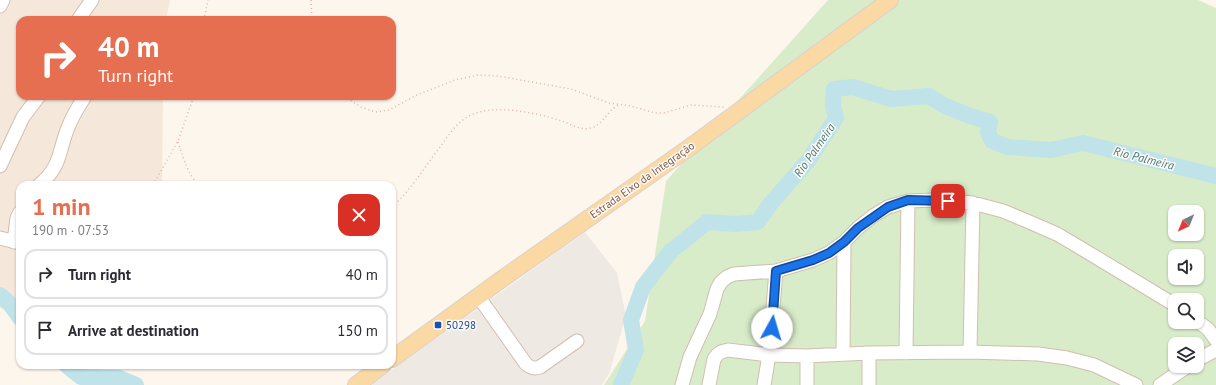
<!DOCTYPE html>
<meta charset="utf-8">
<style>
:root{--surface:#fff;--page:#f2f2f3;--text:#2b2b33;--muted:#7c7c81;--line:#e1e1e2;--accent:#e76f51}
body{margin:0;font-family:"PT Sans",sans-serif;background:var(--page);color:var(--text);height:100vh;display:flex;flex-direction:column;font-size:15px;white-space:nowrap}
*{box-sizing:border-box;margin:0}
p{font-size:13px;color:var(--muted)}
.icon{flex:none;width:22px;height:22px;fill:none;stroke:currentColor;stroke-width:2;stroke-linecap:round;stroke-linejoin:round}
.map{position:relative;flex:1;overflow:hidden}
.drawer{position:absolute;left:16px;top:181px;width:380px;height:188px;display:flex;flex-direction:column;background:var(--surface);border-radius:12px;box-shadow:0 1px 3px #0004}
.drawer>*{flex:none}
.hud{position:absolute;left:16px;top:16px;width:380px;height:84px;border-radius:12px;box-shadow:0 1px 3px #0004;background:#e76f51;color:#fff;overflow:hidden}
.needle{width:26px;rotate:223deg}
.tools{position:absolute;left:1168px;top:205px;display:grid;gap:8px}
.tools a{display:grid;place-items:center;width:36px;height:36px;border-radius:8px;background:var(--surface);box-shadow:0 1px 3px #0004;font-size:20px}
.pin{position:absolute;display:grid;place-items:center;width:34px;height:34px;color:#fff;margin:-17px;border-radius:8px;box-shadow:0 2px 6px #0006}
.me{position:absolute;width:44px;margin:-22px;rotate:6deg;stroke-linejoin:round;filter:drop-shadow(0 0 3px #0008)}
.turn{display:flex;align-items:center;gap:14px;height:84px;padding:0 16px;font-size:18px}
.turn .icon{width:52px;height:52px;stroke-width:2.5}
.turn b{display:block;font-size:28px;line-height:34px}
.round{display:grid;place-items:center;flex:none;width:42px;height:42px;border-radius:12px;background:var(--page)}
.head{display:flex;align-items:center;justify-content:space-between;height:68px;padding:0 16px}
h1{font-size:24px;font-weight:700;line-height:30px;color:var(--accent)}
ul{padding:0;list-style:none}
li{display:flex;align-items:center;gap:12px;height:50px;margin:0 8px 6px;padding:0 8px;border:2px solid var(--line);border-radius:12px}
li div{flex:1}
li b{display:block;font-size:15px}
li em{font-style:normal}
.map>svg:first-child{display:block}
.residential{fill:#f5e8da}
.industrial{fill:#efe9e4}
.green{fill:#d8ecc9;fill-rule:evenodd}
.lines{fill:none;stroke-linecap:round;stroke-linejoin:round}
.river{stroke:#bfe3e8;stroke-width:16}
.minor-casing{stroke:#d1beb0;stroke-width:15}
.major-casing{stroke:#dad1cd;stroke-width:18}
.path{stroke:#d9b8a5;stroke-width:1.5;stroke-dasharray:1 3;stroke-linecap:butt}
.minor{stroke:#fff;stroke-width:13}
.major{stroke:#fbd9a5;stroke-width:16}
.route-casing{stroke:#114b97;stroke-width:10}
.route{stroke:#1a73e8;stroke-width:7}
.transit-dot{fill:#1a4fb4;stroke:#fffaf3;stroke-width:1.5}
.labels{text-anchor:middle;dominant-baseline:central;stroke-width:3;stroke-linejoin:round;paint-order:stroke}
.street-label{font-size:11px;fill:#7a5c4d;stroke:#fffaf3}
.transit-label{font-size:11px;fill:#164399;stroke:#fffaf3;text-anchor:start}
.water-label{font-size:12px;font-style:italic;fill:#437c86;stroke:#fffaf3}
</style>
<div class="map">
<svg width="1216" height="385" viewBox="0 0 1216 385">
<rect width="100%" height="100%" fill="#fdf6ec"/>
<path class="residential" d="M 0,0 L 170,0 L 166,20 L 20,20 L 20,96 L 163,96 L 162,185 L 20,185 L 20,310 L 14,313 L 0,308 Z"/>
<path class="industrial" d="M 585,232 L 617,273 L 626,316 L 609,374 L 602,385 L 371,385 Z"/>
<path class="green" d="M 828,0 L 1198,0 L 1216,8 L 1216,385 L 604,385 L 645,321 L 666,181 ZM 1175,212 L 1197,212 L 1197,234 L 1175,234 ZM 1175,256 L 1197,256 L 1197,278 L 1175,278 ZM 1175,300 L 1197,300 L 1197,322 L 1175,322 ZM 1175,344 L 1197,344 L 1197,366 L 1175,366 Z"/>
<g class="lines">
<path class="river" d="M 0,295 L 10,304 L 20,318
M 66,365 L 81,377 L 119,378 L 136,385
M 621,385 L 636,350 L 631,320 L 643,287 L 670,252 L 707,222 L 735,224 L 758,222 L 771,203 L 808,161 L 836,118 L 833,106 L 834,89 L 853,87 L 891,99 L 929,96 L 943,105 L 970,116 L 990,122 L 988,132 L 992,141 L 1008,147 L 1051,150 L 1083,143 L 1216,176"/>
<g class="minor-casing">
<path id="minor" d="M 0,6 L 3,0
M 78,20 L 92,0
M 0,166 L 23,117 L 39,96
M 39,185 C 63,166 58,148 70,123 C 74,113 80,105 85,96
M 0,238 L 20,243
M 14,242 L 17,218 L 20,212
M 478,296 L 526,364 C 531,368 534,369 540,367 L 577,341
M 1197,321 L 1208,329 L 1216,340
M 970,352 L 973,203
M 869,353 L 869,385
M 906,353 L 908,201
M 843,354 L 844,242
M 807,356 L 807,385
M 1197,360 L 1216,350
M 682,385 L 690,357 L 710,314 L 717,289 L 721,282 L 727,277 L 734,274 L 776,271 L 813,260 L 829,253 L 844,242 L 858,228 L 873,216 L 888,207 L 908,201 L 936,200 L 973,203 L 1003,211 L 1027,221 L 1057,234 L 1084,250 L 1175,305
M 709,385 L 714,359 L 717,355 L 721,352 L 728,350 L 769,355 L 807,356 L 869,353 L 970,352 L 1038,354 L 1067,358 L 1094,365 L 1136,385
M 764,385 L 769,355 L 776,271
M 1160,385 L 1188,366"/>
</g>
<g class="major-casing">
<path id="major" d="M 392,359 L 502,279 L 690,147 L 890,0
M 356,385 L 383,365"/>
</g>
<path class="path" d="M 311,0 L 312,20
M 204,20 L 208,0
M 344,96 L 361,107 L 376,112 L 389,110 L 417,95 L 455,80 L 478,75 L 498,76 L 571,89 L 609,103 L 631,106 L 655,113 L 664,113 L 691,105 L 724,107
M 178,142 C 184,159 186,170 198,185
M 153,185 L 178,141 L 194,96
M 392,207 C 411,190 424,168 440,147 C 448,136 456,123 469,116 C 493,103 537,113 562,121 C 571,124 581,131 591,128 C 603,125 607,110 619,105"/>
<use href="#minor" class="minor"/>
<use href="#major" class="major"/>
</g>
<g class="lines">
<g class="route-casing">
<path id="route" d="M 772,328 L 776,271 L 813,260 L 829,253 L 844,242 L 858,228 L 888,207 L 908,200 L 948,201"/>
</g>
<use href="#route" class="route"/>
</g>
<rect class="transit-dot" x="434" y="321" width="8" height="8" rx="2"/>
<g class="labels">
<g class="street-label">
<text transform="translate(642 180) rotate(-35)">Estrada Eixo da Integração</text>
</g>
<g class="transit-label">
<text x="446" y="325">50298</text>
</g>
<g class="water-label">
<text transform="translate(814 150) rotate(-55)">Rio Palmeira</text>
<text transform="translate(1144 158) rotate(14)">Rio Palmeira</text>
</g>
</g>
</svg>
<div class="tools">
<a><svg class="needle" viewBox="-14 -14 28 28"><path d="M0-13l5 13h-10z" fill="#e53935"/><path d="M0 13l5-13h-10z" fill="#7c7c81"/></svg></a>
<a><svg class="icon" aria-label="sound" viewBox="0 0 24 24"><path d="M4 9h4l5-4v14l-5-4H4zM17 9q2 3 0 6"/></svg></a>
<a><svg class="icon" aria-label="search" viewBox="0 0 24 24"><circle cx="10" cy="10" r="6"/><path d="M15 15l6 6"/></svg></a>
<a><svg class="icon" aria-label="layers" viewBox="0 0 24 24"><path d="M12 4l9 5-9 5-9-5zM3 14l9 5 9-5"/></svg></a>
</div>
<div class="pin" style="left:948px;top:201px;background:#d93025"><svg class="icon" aria-label="arrive" viewBox="0 0 24 24"><path d="M6 21V4h12l-3 4 3 4H6"/></svg></div>
<svg class="me" style="left:772px;top:328px" viewBox="-20 -20 40 40"><circle r="19" fill="#fff"/><path d="M0-13L10 11 0 6-10 11z" fill="#1a73e8"/></svg>
<div class="hud">
<div class="turn"><svg class="icon" aria-label="right" viewBox="0 0 24 24"><path d="M7 20v-9h11M14 6l5 5-5 5"/></svg><div><b>40 m</b>Turn right</div></div>
</div>
<section class="drawer">
<div class="head"><div><h1>1 min</h1><p>190 m · 07:53</p></div><a class="round" style="background:#d93025;color:#fff"><svg class="icon" aria-label="close" viewBox="0 0 24 24"><path d="M6 6l12 12M18 6L6 18"/></svg></a></div>
<ul>
<li><svg class="icon" aria-label="right" viewBox="0 0 24 24"><path d="M7 20v-9h11M14 6l5 5-5 5"/></svg><div><b>Turn right</b></div><em>40 m</em></li>
<li><svg class="icon" aria-label="arrive" viewBox="0 0 24 24"><path d="M6 21V4h12l-3 4 3 4H6"/></svg><div><b>Arrive at destination</b></div><em>150 m</em></li>
</ul>
</section>
</div>
